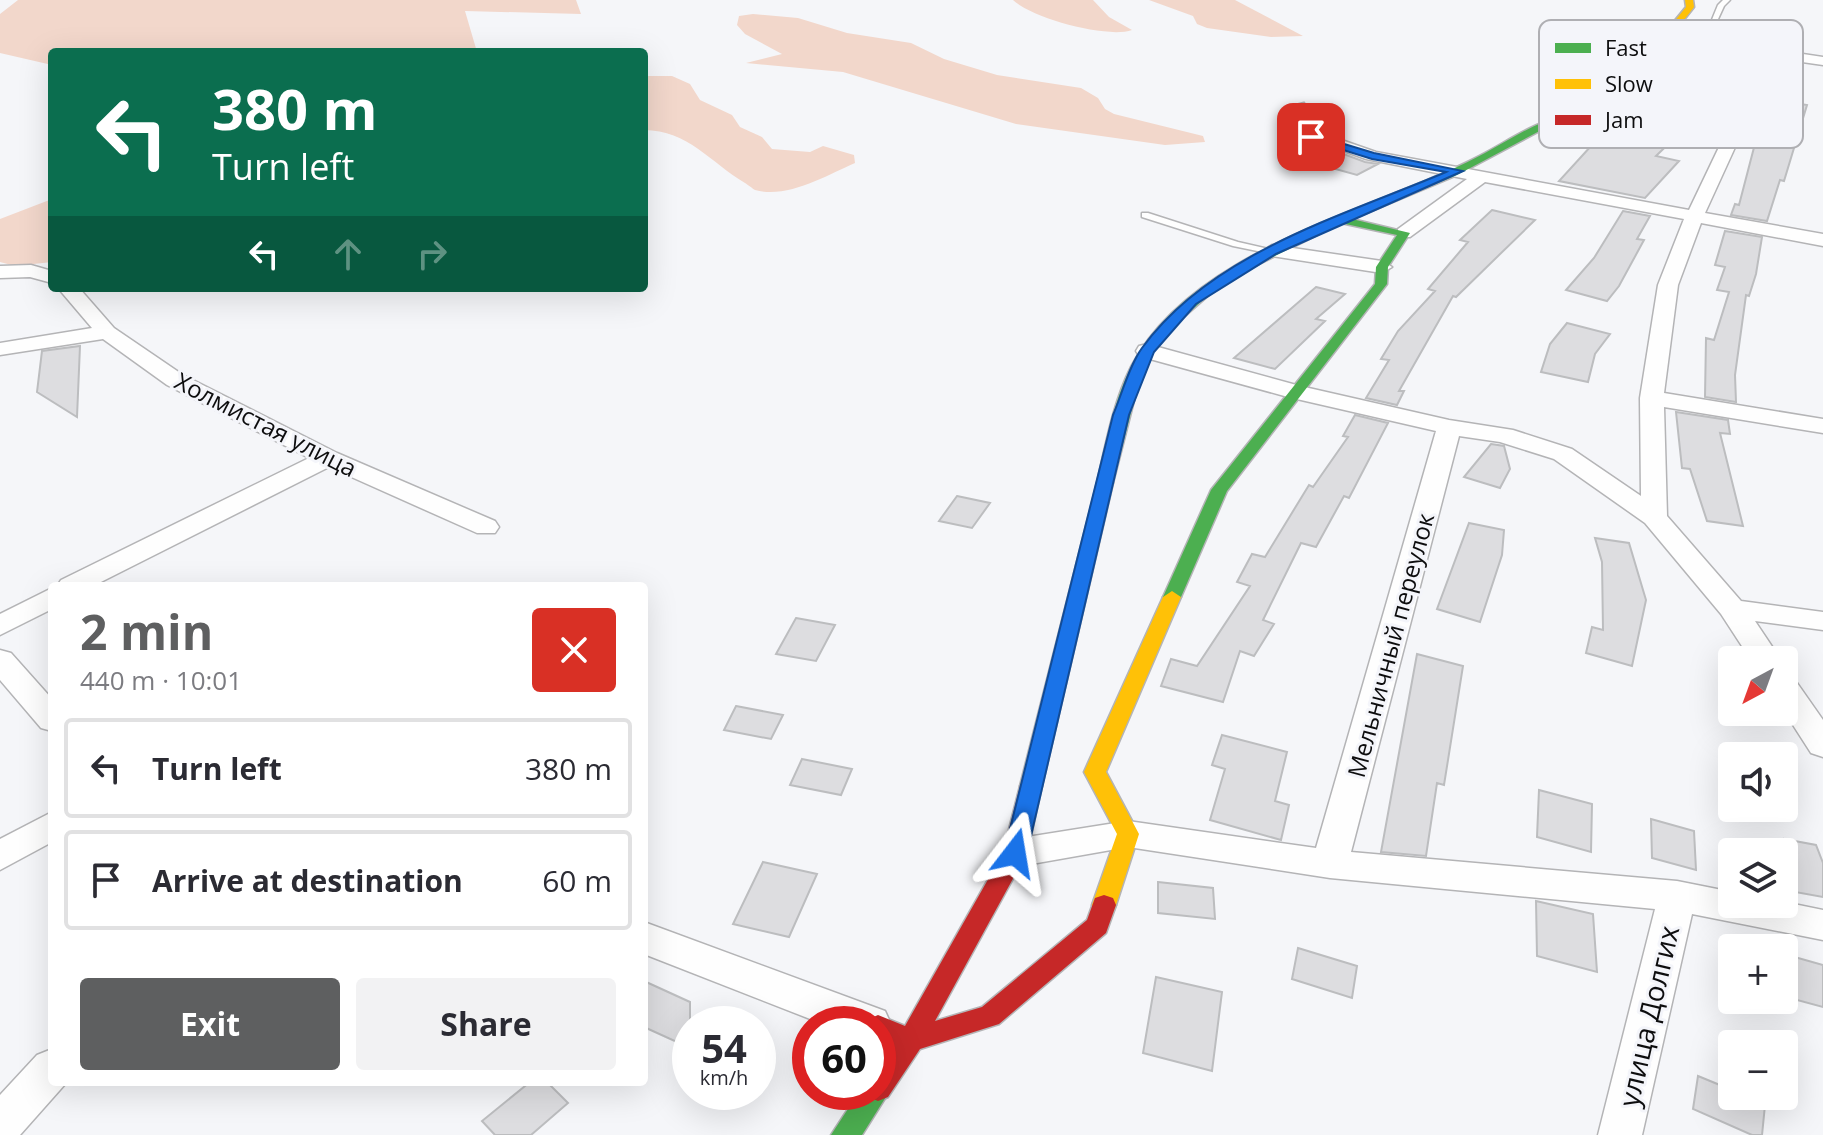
<!DOCTYPE html>
<meta charset="utf-8">
<style>
:root{--surface:#fff;--page:#f2f2f3;--text:#2b2b33;--muted:#7c7c81;--line:#e1e1e2;--accent:#5e5f60}
body{margin:0;font-family:"Open Sans",sans-serif;background:var(--page);color:var(--text);height:100vh;display:flex;flex-direction:column;font-size:30px;white-space:nowrap}
*{box-sizing:border-box;margin:0}
p{font-size:26px;color:var(--muted)}
.icon{flex:none;width:44px;height:44px;fill:none;stroke:currentColor;stroke-width:2;stroke-linecap:round;stroke-linejoin:round}
.map{position:relative;flex:1;overflow:hidden}
.details{position:absolute;left:48px;top:582px;width:600px;height:504px;display:flex;flex-direction:column;background:var(--surface);border-radius:8px;box-shadow:0 8px 32px #0002}
.details>*{flex:none}
.top-card{position:absolute;left:48px;top:48px;width:600px;height:244px;border-radius:8px;box-shadow:0 8px 32px #0002;background:#0b6e4f;color:#fff;overflow:hidden}
.needle{width:52px;rotate:221deg}
.buttons{position:absolute;left:1718px;top:646px;display:grid;gap:16px}
.buttons a{display:grid;place-items:center;width:80px;height:80px;border-radius:8px;background:var(--surface);box-shadow:0 8px 32px #0002;font-size:40px}
.speed{position:absolute;left:672px;top:1006px;display:flex;gap:16px;font-size:40px;font-weight:700;text-align:center}
.speed>*{display:grid;place-content:center;width:104px;height:104px;border-radius:50%;background:var(--surface);box-shadow:0 8px 32px #0002;line-height:1}
.speed small{font-size:20px;font-weight:400}
.speed .limit{border:12px solid #d22;background:#fff;color:#111}
.pin{position:absolute;display:grid;place-items:center;width:68px;height:68px;color:#fff;margin:-34px;border-radius:16px;box-shadow:0 4px 12px #0006}
.me{position:absolute;width:88px;margin:-44px;rotate:14deg;stroke-linejoin:round;filter:drop-shadow(0 0 6px #0008)}
.turn{display:flex;align-items:center;gap:28px;height:168px;padding:0 32px;font-size:36px}
.turn .icon{width:104px;height:104px;stroke-width:2.5}
.turn b{display:block;font-size:56px;line-height:68px}
.lanes{display:flex;align-items:center;height:76px;padding:0 32px;background:#0003;justify-content:center;gap:40px;direction:ltr}
.lanes .off{opacity:.35}
.round{display:grid;place-items:center;flex:none;width:84px;height:84px;border-radius:8px;background:var(--page)}
.headline{display:flex;align-items:center;justify-content:space-between;height:136px;padding:0 32px}
h1{font-size:48px;font-weight:700;line-height:60px;color:var(--accent)}
.button{display:flex;gap:16px;margin-top:auto;padding:16px 32px}
.button a{flex:1;height:92px;border-radius:8px;background:var(--accent);color:#fff;font-size:32px;font-weight:700;line-height:92px;text-align:center}
.button a+a{background:var(--page);color:var(--text)}
ul{padding:0;list-style:none}
li{display:flex;align-items:center;gap:24px;height:100px;margin:0 16px 12px;padding:0 16px;border:4px solid var(--line);border-radius:8px}
li div{flex:1}
li b{display:block;font-size:30px}
li em{font-style:normal}
.map>svg:first-child{display:block}
.green{fill:#f2d7cb}
.building{fill:#dddde0;stroke:#bcbdbf;stroke-width:2}
.lines{fill:none;stroke-linecap:round;stroke-linejoin:round}
.lane-casing{stroke:#b4b4b6;stroke-width:3}
.street-casing{stroke:#b4b4b6;stroke-width:3}
.fast-casing{stroke:#b4b4b6;stroke-width:3}
.slow-casing{stroke:#b4b4b6;stroke-width:3}
.jam-casing{stroke:#b4b4b6;stroke-width:3}
.lane{fill:#fefefe;fill-rule:evenodd}
.street{fill:#fefefe;fill-rule:evenodd}
.fast{fill:#4caf50;fill-rule:evenodd}
.slow{fill:#ffc107;fill-rule:evenodd}
.jam{fill:#c62828;fill-rule:evenodd}
.route{fill:#1a73e8;stroke:#114b97;stroke-width:2}
.labels{text-anchor:middle;dominant-baseline:central;stroke-width:6;stroke-linejoin:round;paint-order:stroke}
.street-label{font-size:24px;fill:#0d0d0e;stroke:#f4f5fa}
.near-street-label{font-size:28px;fill:#0d0d0e;stroke:#f4f5fa}
.key{fill:#f4f5fa;stroke:#afafb3;stroke-width:2}
.key-label{font-size:22px;fill:#0d0d0e}
</style>
<div class="map">
<svg width="1823" height="1135" viewBox="0 0 1823 1135">
<rect width="100%" height="100%" fill="#f5f6f9"/>
<path class="green" d="M 18,0 L 576,0 L 581,14 L 465,11 L 477,52 L 52,52 L 52,65 L 0,53 L 0,14 Z
M 1013,0 L 1093,0 L 1109,17 L 1132,30 C 1107,39 1031,18 1013,0 Z
M 1149,0 L 1235,0 L 1303,36 L 1271,37 L 1207,28 L 1197,24 L 1193,16 Z
M 753,14 L 798,18 L 847,33 L 911,43 L 944,59 L 997,75 L 1081,88 L 1098,98 L 1105,109 L 1114,114 L 1203,136 L 1205,142 L 1165,145 L 1016,124 L 843,72 L 746,63 L 782,54 L 745,34 L 737,25 L 739,16 Z
M 644,76 L 672,76 L 690,84 L 700,100 L 732,115 L 740,127 L 762,137 L 772,149 L 810,152 L 823,146 L 854,155 L 855,163 C 827,175 788,199 755,190 C 753,189 747,184 745,183 C 711,163 688,130 644,130 Z
M 52,199 L 52,262 L 15,266 L 0,262 L 0,219 Z"/>
<path class="building" d="M 1677,81 L 1718,87 L 1680,126 L 1686,127 L 1656,156 L 1679,161 L 1645,198 L 1559,181 L 1592,145 L 1603,148 Z
M 1782,101 L 1807,105 L 1784,181 L 1780,180 L 1767,221 L 1731,215 L 1735,204 L 1739,205 L 1757,136 Z
M 1306,140 L 1365,162 L 1378,164 L 1357,175 L 1292,157 Z
M 1492,210 L 1535,220 L 1456,297 L 1453,296 L 1399,391 L 1404,391 L 1397,405 L 1366,398 L 1389,360 L 1381,359 L 1398,331 L 1435,291 L 1428,289 L 1468,242 L 1460,240 Z
M 1623,211 L 1650,216 L 1637,239 L 1644,240 L 1619,286 L 1607,301 L 1566,290 L 1594,258 Z
M 1725,231 L 1762,237 L 1756,274 L 1749,296 L 1746,295 L 1735,375 L 1736,402 L 1705,397 L 1706,338 L 1714,340 L 1729,292 L 1717,290 L 1725,267 L 1715,265 Z
M 1316,287 L 1345,294 L 1316,319 L 1325,321 L 1275,369 L 1234,358 Z
M 1567,323 L 1610,334 L 1595,354 L 1588,382 L 1541,372 L 1550,344 Z
M 80,346 L 77,417 L 37,392 L 42,351 Z
M 1676,412 L 1728,420 L 1730,434 L 1720,433 L 1743,526 L 1707,521 L 1690,469 L 1682,468 Z
M 1355,415 L 1388,423 L 1349,498 L 1344,496 L 1316,547 L 1301,543 L 1263,620 L 1274,624 L 1254,656 L 1240,651 L 1223,702 L 1161,686 L 1171,659 L 1197,666 L 1250,586 L 1237,582 L 1252,554 L 1265,557 L 1309,485 L 1313,487 L 1348,437 L 1343,436 Z
M 1491,444 L 1504,446 L 1510,469 L 1500,488 L 1464,477 Z
M 957,496 L 990,503 L 972,528 L 939,521 Z
M 1469,523 L 1504,530 L 1502,555 L 1480,622 L 1437,609 Z
M 1595,538 L 1629,543 L 1646,600 L 1632,666 L 1586,653 L 1592,627 L 1603,630 L 1602,562 Z
M 796,618 L 835,625 L 816,661 L 776,654 Z
M 1417,654 L 1463,666 L 1444,785 L 1437,783 L 1426,856 L 1381,852 Z
M 736,706 L 783,715 L 771,739 L 724,730 Z
M 1222,735 L 1287,752 L 1275,801 L 1289,805 L 1281,840 L 1210,820 L 1225,769 L 1212,765 Z
M 802,759 L 852,769 L 841,795 L 790,785 Z
M 1539,790 L 1592,804 L 1591,852 L 1537,837 Z
M 1651,819 L 1694,831 L 1696,870 L 1652,858 Z
M 1784,839 L 1816,845 L 1823,863 L 1823,897 L 1784,890 Z
M 763,862 L 817,874 L 789,937 L 733,924 Z
M 1158,882 L 1213,888 L 1215,919 L 1158,913 Z
M 1536,901 L 1593,914 L 1597,972 L 1537,956 Z
M 1298,948 L 1357,966 L 1352,998 L 1292,979 Z
M 1784,954 L 1823,965 L 1823,1007 L 1786,997 Z
M 1156,977 L 1222,992 L 1212,1071 L 1143,1053 Z
M 644,981 L 690,1002 L 690,1048 L 644,1027 Z
M 1698,1076 L 1732,1090 L 1732,1096 L 1745,1096 L 1765,1105 L 1762,1135 L 1752,1135 L 1693,1109 Z
M 530,1082 L 547,1082 L 568,1103 L 531,1135 L 495,1135 L 482,1121 Z"/>
<g class="lines">
<g class="lane-casing">
<path id="lane" d="M 1723,0 L 1730,0 L 1724,6 L 1707,43 L 1702,44 L 1718,5 Z
M 1142,213 L 1148,213 L 1238,242 L 1277,251 L 1272,254 L 1233,246 L 1142,217 Z"/>
</g>
<g class="street-casing">
<path id="street" d="M 1669,34 L 1823,57 L 1823,65 L 1795,61 L 1737,143 L 1705,213 L 1823,234 L 1823,246 L 1701,223 L 1678,285 L 1664,393 L 1823,419 L 1823,433 L 1664,407 L 1667,516 L 1741,601 L 1823,612 L 1823,630 L 1755,621 L 1781,660 L 1751,660 L 1721,614 L 1645,523 L 1554,459 L 1500,442 L 1459,436 L 1351,852 L 1677,881 L 1732,892 L 1732,904 L 1784,902 L 1823,910 L 1823,940 L 1692,914 L 1642,1135 L 1598,1135 L 1655,909 L 1330,878 L 1128,847 L 1015,867 L 1002,863 L 997,853 L 1002,843 L 1015,839 L 1128,821 L 1316,848 L 1436,431 L 1288,397 L 1139,356 L 1136,351 L 1139,346 L 1147,344 L 1300,386 L 1449,420 L 1513,430 L 1572,449 L 1641,496 L 1640,398 L 1658,285 L 1684,219 L 1485,182 L 1410,237 L 1398,237 L 1398,229 L 1467,179 L 1366,159 L 1294,133 L 1292,106 L 1304,103 L 1307,128 L 1376,152 L 1689,210 L 1721,143 L 1782,60 L 1665,41 L 1663,38 Z
M 1272,245 L 1382,261 L 1392,267 L 1382,273 L 1265,255 L 1263,251 Z
M 31,265 L 52,271 L 52,283 L 30,277 L 0,278 L 0,266 Z
M 58,288 L 79,288 L 114,328 L 183,375 L 337,453 L 495,521 L 499,527 L 495,533 L 477,533 L 329,467 L 93,586 L 57,586 L 61,580 L 309,458 L 167,385 L 103,339 L 0,355 L 0,343 L 92,328 Z
M 52,588 L 52,609 L 0,635 L 0,614 Z
M 0,650 L 11,653 L 52,699 L 52,731 L 41,728 L 0,680 Z
M 1784,677 L 1795,680 L 1823,720 L 1823,757 L 1811,753 L 1784,711 Z
M 52,812 L 52,842 L 0,870 L 0,839 Z
M 644,922 L 885,1011 L 891,1024 L 885,1037 L 878,1039 L 878,1024 L 823,1024 L 644,954 Z
M 52,1049 L 52,1082 L 67,1082 L 20,1135 L 0,1135 L 0,1095 L 37,1055 Z"/>
</g>
<g class="fast-casing">
<path id="fast" d="M 1544,122 L 1549,125 L 1547,127 L 1457,175 L 1352,219 L 1410,233 L 1388,267 L 1387,284 L 1227,491 L 1181,597 L 1172,603 L 1165,601 L 1163,597 L 1211,490 L 1375,284 L 1376,267 L 1397,235 L 1341,223 L 1249,269 L 1211,293 L 1179,321 L 1154,351 L 1139,381 L 1113,483 L 1111,486 L 1099,486 L 1097,483 C 1106,444 1113,403 1131,367 C 1181,269 1318,225 1413,186 C 1437,176 1461,166 1485,153 C 1504,143 1523,130 1544,122 Z
M 878,1081 L 885,1083 L 889,1092 L 862,1135 L 831,1135 L 859,1092 L 878,1092 Z"/>
</g>
<g class="slow-casing">
<path id="slow" d="M 1685,0 L 1693,0 L 1694,7 C 1655,60 1604,95 1547,127 L 1541,127 L 1541,123 C 1597,92 1647,58 1686,7 Z
M 1105,478 L 1113,483 L 1042,786 L 1039,792 L 1031,794 L 1023,792 L 1020,786 L 1097,483 Z
M 1172,591 L 1181,597 L 1106,772 L 1139,834 L 1116,905 L 1113,912 L 1104,915 L 1095,912 L 1092,905 L 1117,834 L 1084,772 L 1163,597 Z"/>
</g>
<g class="jam-casing">
<path id="jam" d="M 1031,778 L 1039,780 L 1042,786 L 1027,853 L 935,1021 L 982,1007 L 1087,920 L 1095,898 L 1104,895 L 1113,898 L 1116,905 L 1106,933 L 999,1024 L 920,1049 L 888,1097 L 878,1101 L 868,1097 L 866,1092 L 878,1092 L 878,1065 L 892,1045 L 878,1039 L 878,1024 L 866,1024 L 869,1019 L 878,1015 L 905,1026 L 1003,853 L 1020,786 L 1023,780 Z"/>
</g>
<use href="#lane" class="lane"/>
<use href="#street" class="street"/>
<use href="#fast" class="fast"/>
<use href="#slow" class="slow"/>
<use href="#jam" class="jam"/>
</g>
<path class="route" d="M 1311,134 L 1374,153 L 1463,171 L 1276,254 L 1196,304 L 1154,352 L 1129,415 L 1027,853 L 1024,860 L 1007,860 L 1004,853 L 1113,415 C 1122,394 1129,366 1142,348 C 1211,253 1342,216 1446,172 L 1372,159 L 1308,139 Z"/>
<g class="labels">
<g class="street-label">
<text transform="translate(266 424) rotate(27)">Холмистая улица</text>
<text transform="translate(1390 645) rotate(-75)">Мельничный переулок</text>
</g>
<g class="near-street-label">
<text transform="translate(1648 1016) rotate(-77)">улица Долгих</text>
</g>
</g>
<rect x="1539" y="20" width="264" height="128" rx="12" class="key"/>
<rect x="1555" y="43" width="36" height="10" fill="#4caf50"/>
<rect x="1555" y="79" width="36" height="10" fill="#ffc107"/>
<rect x="1555" y="115" width="36" height="10" fill="#c62828"/>
<g class="key-label">
<text x="1605" y="56">Fast</text>
<text x="1605" y="92">Slow</text>
<text x="1605" y="128">Jam</text>
</g>
</svg>
<div class="buttons">
<a><svg class="needle" viewBox="-14 -14 28 28"><path d="M0-13l5 13h-10z" fill="#e53935"/><path d="M0 13l5-13h-10z" fill="#7c7c81"/></svg></a>
<a><svg class="icon" aria-label="sound" viewBox="0 0 24 24"><path d="M4 9h4l5-4v14l-5-4H4zM17 9q2 3 0 6"/></svg></a>
<a><svg class="icon" aria-label="layers" viewBox="0 0 24 24"><path d="M12 4l9 5-9 5-9-5zM3 14l9 5 9-5"/></svg></a>
<a>+</a>
<a>−</a>
</div>
<div class="speed"><div>54<small>km/h</small></div><div class="limit">60</div></div>
<div class="pin" style="left:1311px;top:137px;background:#d93025"><svg class="icon" aria-label="arrive" viewBox="0 0 24 24"><path d="M6 21V4h12l-3 4 3 4H6"/></svg></div>
<svg class="me" style="left:1015px;top:853px" viewBox="-20 -20 40 40"><path d="M0-17L14 15 0 8-14 15z" fill="#1a73e8" stroke="#fff" stroke-width="4"/></svg>
<div class="top-card">
<div class="turn"><svg class="icon" aria-label="left" viewBox="0 0 24 24"><path d="M17 20v-9H6M10 6l-5 5 5 5"/></svg><div><b>380 m</b>Turn left</div></div>
<div class="lanes"><svg class="icon" aria-label="left" viewBox="0 0 24 24"><path d="M17 20v-9H6M10 6l-5 5 5 5"/></svg><svg class="icon off" aria-label="ahead" viewBox="0 0 24 24"><path d="M12 20V5M6 11l6-6 6 6"/></svg><svg class="icon off" aria-label="right" viewBox="0 0 24 24"><path d="M7 20v-9h11M14 6l5 5-5 5"/></svg></div>
</div>
<section class="details">
<div class="headline"><div><h1>2 min</h1><p>440 m · 10:01</p></div><a class="round" style="background:#d93025;color:#fff"><svg class="icon" aria-label="close" viewBox="0 0 24 24"><path d="M6 6l12 12M18 6L6 18"/></svg></a></div>
<ul>
<li><svg class="icon" aria-label="left" viewBox="0 0 24 24"><path d="M17 20v-9H6M10 6l-5 5 5 5"/></svg><div><b>Turn left</b></div><em>380 m</em></li>
<li><svg class="icon" aria-label="arrive" viewBox="0 0 24 24"><path d="M6 21V4h12l-3 4 3 4H6"/></svg><div><b>Arrive at destination</b></div><em>60 m</em></li>
</ul>
<div class="button"><a>Exit</a><a>Share</a></div>
</section>
</div>
